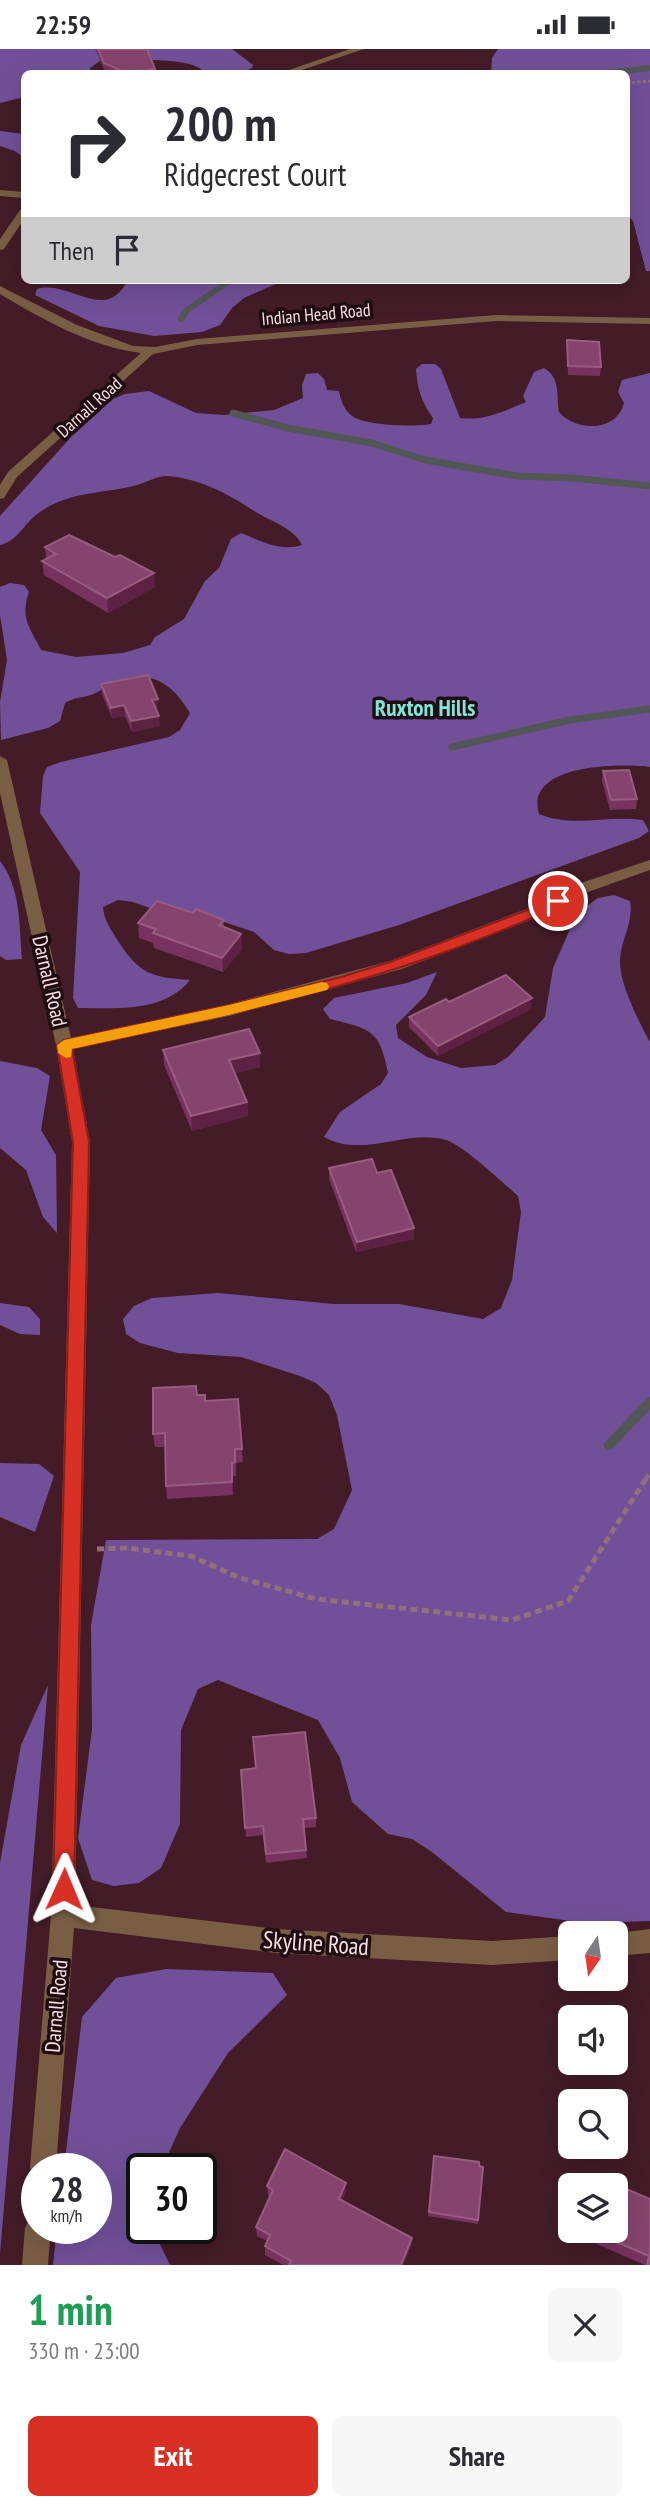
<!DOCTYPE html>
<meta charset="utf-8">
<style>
:root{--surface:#fff;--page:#f7f7f7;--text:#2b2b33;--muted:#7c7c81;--accent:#d93025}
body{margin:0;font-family:"PT Sans Narrow",sans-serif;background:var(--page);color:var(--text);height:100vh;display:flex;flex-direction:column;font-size:26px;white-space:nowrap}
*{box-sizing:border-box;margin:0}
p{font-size:23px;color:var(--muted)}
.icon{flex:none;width:38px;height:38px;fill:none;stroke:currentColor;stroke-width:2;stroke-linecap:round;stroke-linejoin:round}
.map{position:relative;height:2216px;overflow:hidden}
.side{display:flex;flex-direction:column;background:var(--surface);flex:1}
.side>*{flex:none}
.guide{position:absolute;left:21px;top:21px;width:609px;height:214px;border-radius:10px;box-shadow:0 7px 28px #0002;background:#fff;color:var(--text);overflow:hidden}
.needle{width:46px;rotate:193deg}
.buttons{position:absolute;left:558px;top:1872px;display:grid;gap:14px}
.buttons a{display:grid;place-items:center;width:70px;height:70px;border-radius:10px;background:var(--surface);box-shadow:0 7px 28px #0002;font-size:35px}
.speed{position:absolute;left:21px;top:2104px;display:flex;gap:14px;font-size:35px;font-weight:700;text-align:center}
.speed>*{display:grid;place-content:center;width:91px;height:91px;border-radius:50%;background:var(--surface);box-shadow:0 7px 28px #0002;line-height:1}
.speed small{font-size:18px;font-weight:400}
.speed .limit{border:4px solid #111;border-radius:10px;background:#fff;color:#111}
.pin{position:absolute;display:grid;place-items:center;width:60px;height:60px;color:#fff;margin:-30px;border:4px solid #fff;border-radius:50%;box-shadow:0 2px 7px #0007}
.me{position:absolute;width:77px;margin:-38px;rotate:1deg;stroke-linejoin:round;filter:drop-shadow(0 0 5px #0008)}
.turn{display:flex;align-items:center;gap:24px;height:147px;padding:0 28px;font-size:32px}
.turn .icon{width:91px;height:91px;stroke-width:2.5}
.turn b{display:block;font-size:49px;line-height:60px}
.then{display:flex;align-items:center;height:66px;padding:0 28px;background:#0003;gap:14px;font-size:26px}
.round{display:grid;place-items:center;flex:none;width:74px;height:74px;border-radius:10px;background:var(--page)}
.overview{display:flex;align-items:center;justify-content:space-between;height:119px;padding:0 28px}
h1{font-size:42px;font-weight:700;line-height:52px;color:#1e9e55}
.action{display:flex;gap:14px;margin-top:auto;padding:14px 28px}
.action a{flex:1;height:80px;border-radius:10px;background:var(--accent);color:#fff;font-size:28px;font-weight:700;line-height:80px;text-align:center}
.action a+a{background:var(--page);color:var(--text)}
.status{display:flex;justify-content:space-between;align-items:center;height:49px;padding:0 35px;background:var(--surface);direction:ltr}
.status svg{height:19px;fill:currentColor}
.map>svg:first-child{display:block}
.forest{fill:#715099}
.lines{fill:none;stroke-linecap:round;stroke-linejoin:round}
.stream-far2{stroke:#525655;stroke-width:6}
.stream-far1{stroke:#525655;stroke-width:7}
.stream{stroke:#525655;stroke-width:10}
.path-far2{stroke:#927079;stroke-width:2.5;stroke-dasharray:3.5 2;stroke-linecap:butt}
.path-far1{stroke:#927079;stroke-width:4.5;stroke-dasharray:5 3.5;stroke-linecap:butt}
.path{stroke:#927079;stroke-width:5;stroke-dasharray:7 4.5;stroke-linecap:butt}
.minor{fill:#7a5e44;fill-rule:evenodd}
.wall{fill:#78325f}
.shaded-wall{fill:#5d2143}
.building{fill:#85446d;stroke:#975c7f;stroke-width:2}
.route{fill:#d93025;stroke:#8d1f18;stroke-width:2}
.slow{fill:#f59e0b}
.labels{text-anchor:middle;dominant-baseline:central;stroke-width:7;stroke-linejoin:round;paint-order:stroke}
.far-street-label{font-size:18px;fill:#f8dde2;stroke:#1e0d12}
.street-label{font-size:21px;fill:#f8dde2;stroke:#1e0d12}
.neighbourhood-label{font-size:23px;font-weight:bold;fill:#7fe7d8;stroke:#1e0d12}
.near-street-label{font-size:24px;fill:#f8dde2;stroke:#1e0d12}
</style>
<div class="status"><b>22:59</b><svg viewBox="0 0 49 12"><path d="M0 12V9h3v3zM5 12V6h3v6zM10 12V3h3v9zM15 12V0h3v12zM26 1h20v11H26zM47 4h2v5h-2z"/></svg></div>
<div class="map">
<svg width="650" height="2216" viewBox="0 0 650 2216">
<rect width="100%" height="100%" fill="#431c27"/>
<path class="forest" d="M 0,0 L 232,0 L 253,16 L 252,19 L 241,24 L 204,24 C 196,6 120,12 100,12 L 90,19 L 91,24 L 24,24 L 24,48 L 0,54 Z
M 498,0 L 650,0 L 650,222 L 646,222 L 633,172 L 627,165 L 626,24 L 491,24 L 492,9 Z
M 0,82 L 24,85 L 24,109 L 15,102 L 0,97 Z
M 128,231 L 285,231 L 244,249 L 232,259 L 220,276 L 202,283 L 154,287 L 99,277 L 35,246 L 37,240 C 70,230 105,276 128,231 Z
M 422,315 L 435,315 L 441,320 L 460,369 C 484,372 504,362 526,353 L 523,347 L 534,323 L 544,319 C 561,329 556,345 559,363 C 576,383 617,383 624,354 L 618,343 L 622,331 L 650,324 L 650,718 C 619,714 524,715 539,765 C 572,779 608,766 643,771 L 649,782 L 639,789 L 399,876 L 306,904 L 289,905 L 274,901 L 254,883 L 224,873 L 175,868 L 133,853 L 118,851 L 103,858 C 104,872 111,880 118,892 C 140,926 152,928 190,931 C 164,964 116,959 78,959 L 73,949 L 80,823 L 40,764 L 43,727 L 47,718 L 61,713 L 169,688 L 180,681 L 190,664 C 171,632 147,618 111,635 C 104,638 98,644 91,646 C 81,649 75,648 65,654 L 60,672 L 48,679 L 1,691 L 0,653 L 7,611 L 0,566 L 0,538 L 10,534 L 24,536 L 29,543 C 20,569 29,577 41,601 L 76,608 L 123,604 L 150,596 L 155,588 L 184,570 L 205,532 L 219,519 L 231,490 L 241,484 C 261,492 281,503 302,496 C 294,478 267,471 251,460 C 227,444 197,429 167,427 C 156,427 148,433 137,436 C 104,445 69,442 40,463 C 25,472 18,493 0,496 L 0,467 L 72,387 L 113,350 L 125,345 L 149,342 L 196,364 L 224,366 L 274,361 L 303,349 L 302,336 L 306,325 L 318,324 L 324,330 L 327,341 L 339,342 C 341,352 344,361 352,367 C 367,377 413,378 431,375 L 433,369 C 422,354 417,339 416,320 Z
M 0,812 C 21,839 19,876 22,910 L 6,911 L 0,907 Z
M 614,846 L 630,852 C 634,873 621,890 620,911 C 619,934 639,973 650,993 L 650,1872 L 585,1874 L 506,1863 L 432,1803 L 412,1790 L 388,1785 L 352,1753 L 340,1709 L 318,1671 L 218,1631 L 198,1640 L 181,1681 L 180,1775 L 161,1819 L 139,1834 L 114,1837 L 92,1831 L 78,1789 L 92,1680 L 91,1576 L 106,1491 L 317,1490 L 334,1480 L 352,1441 L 337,1366 L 329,1346 L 316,1334 L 300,1327 L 241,1308 L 178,1304 L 140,1294 L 126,1285 L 123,1270 L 134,1257 L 152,1249 L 218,1244 L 334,1255 L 399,1255 L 483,1270 L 501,1259 L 512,1231 L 521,1163 L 518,1147 C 503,1134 463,1096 446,1091 C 407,1079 363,1110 324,1088 L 340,1063 L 381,1035 L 388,1024 C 380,981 371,980 330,970 L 323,960 L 334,949 L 407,934 L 437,923 L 426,946 L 396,976 L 398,989 L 427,1008 L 461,1019 L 495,1016 L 508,1008 L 545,968 L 553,919 L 577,864 L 598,849 Z
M 0,1012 L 37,1019 L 50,1027 L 41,1081 L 56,1106 L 57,1184 L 43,1168 L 26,1121 L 0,1099 Z
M 0,1254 L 29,1258 L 40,1270 L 40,1286 L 20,1285 L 0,1276 Z
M 0,1414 L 39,1415 L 54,1427 L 35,1483 L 0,1468 Z
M 48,1636 L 0,2205 L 0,1814 L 21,1696 Z
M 166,1920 L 273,1924 L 287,1946 L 228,2004 L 180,2079 L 162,2119 L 142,2119 L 142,2179 L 158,2179 L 158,2191 L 170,2216 L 53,2216 L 57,2179 L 96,2179 L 96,2119 L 64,2119 L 82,1968 L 116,1929 Z"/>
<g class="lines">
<path class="stream-far2" d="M 606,24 L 650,19
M 181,270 L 187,261 L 231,231"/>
<path class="stream-far1" d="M 233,364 L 288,379 L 372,394 L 425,411 L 517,427 L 573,429 L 650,437
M 452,698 L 570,671 L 650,660"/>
<path class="stream" d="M 609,1396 L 650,1353"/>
<path class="path-far2" d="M 626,34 L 650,32"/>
<path class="path-far1" d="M 646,1430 L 650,1424"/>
<path class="path" d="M 97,1500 L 127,1499 L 191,1507 L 240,1529 L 316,1550 L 512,1571 L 568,1552 L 647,1428"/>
<path class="minor" d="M 350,0 L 364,0 L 293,24 L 280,24 Z
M 0,141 L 24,143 L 24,149 L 0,147 Z
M 24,160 L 24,170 L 4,200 L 0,201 L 0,190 L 20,161 Z
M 0,237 L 77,276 L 133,297 L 155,298 L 197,290 L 496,266 L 650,269 L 650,275 L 496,272 L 197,296 L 153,305 L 17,428 L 4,449 L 0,450 L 0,436 L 8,423 L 141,304 C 91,298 42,270 0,245 Z
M 0,707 L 7,711 L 71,989 L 229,955 L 390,912 L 529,859 L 575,836 L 650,811 L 650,821 L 585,844 L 541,867 L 402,920 L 229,967 L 73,1000 L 90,1093 L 75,1856 L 276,1880 L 492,1892 L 570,1887 L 570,1911 L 492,1916 L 276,1904 L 74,1879 L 56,2119 L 37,2119 L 37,2129 L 30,2119 L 51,1866 L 72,1093 L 56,996 L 0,744 Z
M 650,1880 L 650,1904 L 616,1907 L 616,1885 L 612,1885 Z
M 37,2167 L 37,2179 L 51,2179 L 48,2216 L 22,2216 L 25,2179 L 29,2170 Z"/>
</g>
<path class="wall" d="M 95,0 L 147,0 L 155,24 L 109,24 L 105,23 Z
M 55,231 L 86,231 L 85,233 L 55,233 Z
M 567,291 L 601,318 L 600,327 L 568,326 L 567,300 Z
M 45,498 L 155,538 L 108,564 L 44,526 L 42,512 L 46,510 Z
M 101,635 L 158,650 L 158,660 L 156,660 L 160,677 L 132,683 L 125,667 L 112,669 L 102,645 Z
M 603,722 L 637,750 L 636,760 L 610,761 L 602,732 Z
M 193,864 L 224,871 L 224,879 L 242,900 L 223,923 L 154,899 L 153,894 L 139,889 L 138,874 Z
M 449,953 L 531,960 L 438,1007 L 409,978 L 409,968 Z
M 163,1001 L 260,1004 L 260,1018 L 235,1024 L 247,1053 L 248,1067 L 192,1082 L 164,1016 Z
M 329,1119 L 377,1124 L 414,1190 L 356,1203 L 329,1130 Z
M 197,1346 L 205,1352 L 238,1350 L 243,1413 L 236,1414 L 236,1427 L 232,1427 L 233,1446 L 167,1450 L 166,1437 L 166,1398 L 155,1398 L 153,1385 Z
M 256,1719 L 316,1769 L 316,1778 L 304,1779 L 307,1809 L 266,1814 L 263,1786 L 246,1788 L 241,1721 Z
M 434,2107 L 483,2118 L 478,2175 L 428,2167 Z
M 267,2137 L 346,2143 L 342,2151 L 412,2189 L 411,2198 L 403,2216 L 283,2216 L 265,2206 L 265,2197 L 267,2192 L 257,2187 L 256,2178 L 270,2148 L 268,2147 Z
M 650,2150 L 650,2216 L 645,2216 L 585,2190 L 587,2182 L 616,2182 Z"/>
<path class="shaded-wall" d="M 155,20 L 155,24 L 130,24 Z
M 154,524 L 155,538 L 108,564 L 107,549 Z
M 158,650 L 158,660 L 152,661 L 152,651 Z
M 124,656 L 125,667 L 112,669 L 111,659 Z
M 159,667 L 160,677 L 132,683 L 131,672 Z
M 241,885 L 242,900 L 223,923 L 222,909 Z
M 532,949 L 531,960 L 438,1007 L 438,997 Z
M 260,1004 L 260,1018 L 230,1026 L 229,1011 Z
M 247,1053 L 248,1067 L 192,1082 L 191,1067 Z
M 414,1179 L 414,1190 L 356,1203 L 357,1193 Z
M 346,2134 L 346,2143 L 338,2159 L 339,2150 Z
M 412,2189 L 411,2198 L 403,2216 L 401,2216 Z"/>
<path class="building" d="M 98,0 L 147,0 L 155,20 L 126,24 L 104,14 Z
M 567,291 L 599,293 L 601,318 L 568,317 Z
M 69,486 L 115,508 L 120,506 L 154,524 L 107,549 L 42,512 L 56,505 L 45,498 Z
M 148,626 L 158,650 L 152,651 L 159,667 L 131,672 L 124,656 L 111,659 L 101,635 Z
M 629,721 L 637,750 L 611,751 L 603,722 Z
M 157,852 L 193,864 L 196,860 L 224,871 L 219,876 L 241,885 L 222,909 L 153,884 L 156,880 L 138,874 Z
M 506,926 L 532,949 L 438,997 L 409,968 L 446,950 L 449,953 Z
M 249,980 L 260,1004 L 229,1011 L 247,1053 L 191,1067 L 163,1001 Z
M 372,1110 L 377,1124 L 391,1121 L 414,1179 L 357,1193 L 329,1119 Z
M 196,1337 L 197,1346 L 205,1346 L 205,1352 L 238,1350 L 242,1400 L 235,1400 L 235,1413 L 232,1414 L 232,1433 L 166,1437 L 165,1384 L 153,1385 L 153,1339 Z
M 305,1683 L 316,1769 L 303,1770 L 306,1801 L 266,1805 L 263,1777 L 245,1779 L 241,1721 L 256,1719 L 253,1688 Z
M 285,2100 L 346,2134 L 339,2150 L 412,2189 L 401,2216 L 289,2216 L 291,2212 L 265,2197 L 270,2186 L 256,2178 L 273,2141 L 267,2137 Z
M 434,2107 L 479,2113 L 479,2117 L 483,2118 L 478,2171 L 429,2163 Z
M 603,2130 L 650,2150 L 650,2216 L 647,2216 L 649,2207 L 591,2182 L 616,2182 L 616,2137 L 601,2137 Z"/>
<path class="route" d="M 558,847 L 563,848 L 563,855 C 531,871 497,883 464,896 C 337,944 205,971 72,1000 L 89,1093 L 74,1840 L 71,1847 L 64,1850 L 56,1847 L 53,1840 L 73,1093 L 57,996 L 64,991 L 229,956 L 341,928 L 390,913 L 530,860 Z"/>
<path class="slow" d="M 322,933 L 327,934 L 329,938 L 327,941 L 229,966 L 72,1000 L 71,1008 L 66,1009 L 58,1004 L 57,996 L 64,991 L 229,956 Z"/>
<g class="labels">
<g class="far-street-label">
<text transform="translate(316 265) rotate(-5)">Indian Head Road</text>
<text transform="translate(89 358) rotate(-42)">Darnall Road</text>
</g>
<g class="street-label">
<text transform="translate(50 932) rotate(77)">Darnall Road</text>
<text transform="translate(56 1957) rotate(-85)">Darnall Road</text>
</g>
<g class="neighbourhood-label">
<text x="425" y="658">Ruxton Hills</text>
</g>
<g class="near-street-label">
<text transform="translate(316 1894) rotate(4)">Skyline Road</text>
</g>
</g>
</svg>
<div class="buttons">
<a><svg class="needle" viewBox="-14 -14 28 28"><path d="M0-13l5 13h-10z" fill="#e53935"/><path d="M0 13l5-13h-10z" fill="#7c7c81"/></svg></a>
<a><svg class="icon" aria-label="sound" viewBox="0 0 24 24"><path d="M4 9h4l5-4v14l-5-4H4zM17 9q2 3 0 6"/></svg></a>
<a><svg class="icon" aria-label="search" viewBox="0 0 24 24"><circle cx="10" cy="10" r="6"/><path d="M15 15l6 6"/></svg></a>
<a><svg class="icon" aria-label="layers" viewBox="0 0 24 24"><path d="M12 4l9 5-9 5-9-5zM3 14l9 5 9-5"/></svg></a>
</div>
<div class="speed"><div>28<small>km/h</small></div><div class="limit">30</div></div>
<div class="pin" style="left:558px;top:852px;background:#d93025"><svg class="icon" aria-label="arrive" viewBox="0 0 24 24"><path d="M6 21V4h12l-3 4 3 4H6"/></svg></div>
<svg class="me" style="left:64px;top:1840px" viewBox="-20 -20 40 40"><path d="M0-17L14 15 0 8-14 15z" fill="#d93025" stroke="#fff" stroke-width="4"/></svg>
<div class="guide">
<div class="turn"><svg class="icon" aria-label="right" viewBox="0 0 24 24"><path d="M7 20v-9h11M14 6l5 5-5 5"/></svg><div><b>200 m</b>Ridgecrest Court</div></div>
<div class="then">Then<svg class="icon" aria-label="arrive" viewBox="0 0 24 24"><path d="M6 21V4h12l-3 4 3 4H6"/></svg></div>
</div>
</div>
<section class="side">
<div class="overview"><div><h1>1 min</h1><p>330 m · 23:00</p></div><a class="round"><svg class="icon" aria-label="close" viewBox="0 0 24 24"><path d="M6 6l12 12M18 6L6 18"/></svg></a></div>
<div class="action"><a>Exit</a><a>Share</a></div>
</section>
